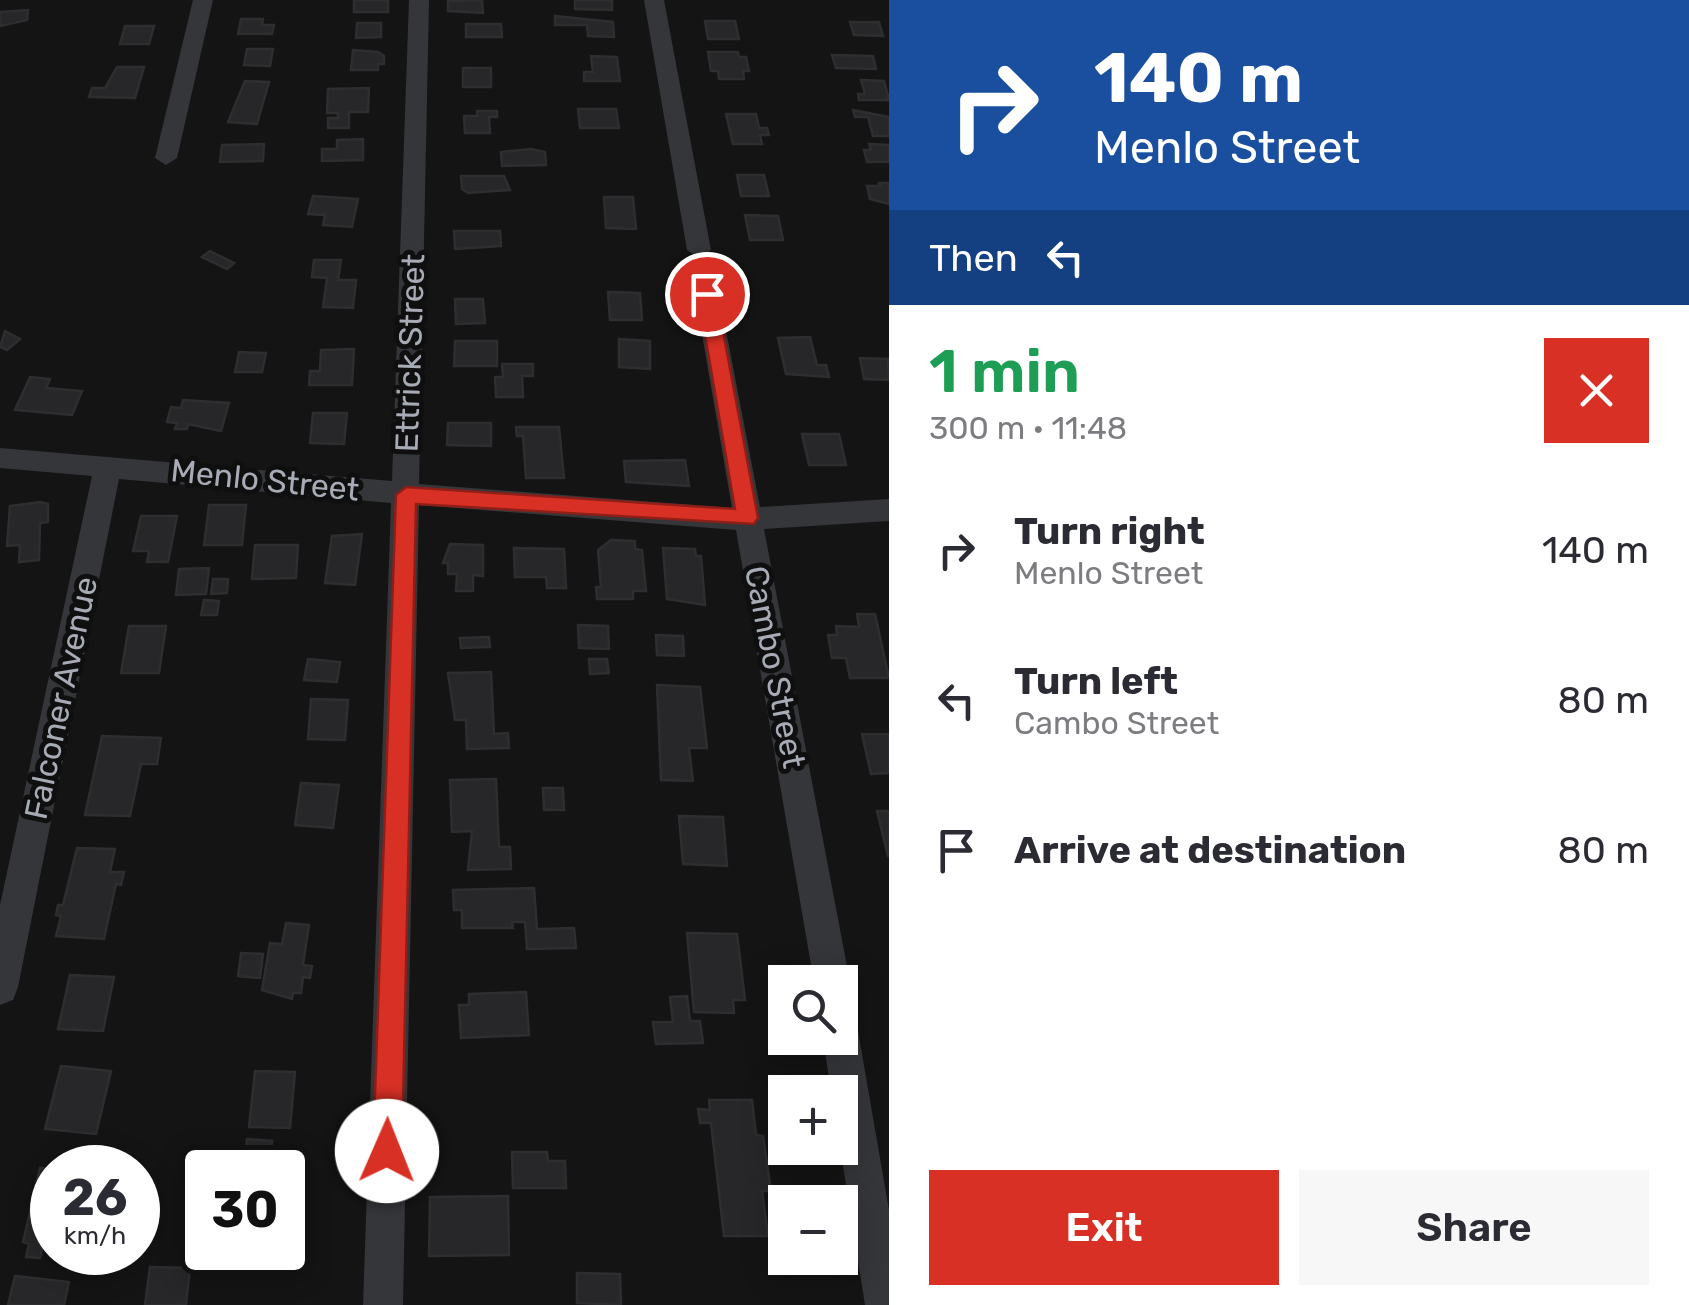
<!DOCTYPE html>
<meta charset="utf-8">
<style>
:root{--surface:#fff;--page:#f7f7f7;--text:#2b2b33;--muted:#7c7c81;--accent:#d93025}
body{margin:0;font-family:Rubik,sans-serif;background:var(--page);color:var(--text);height:100vh;display:flex;flex-direction:column;font-size:38px;white-space:nowrap}
*{box-sizing:border-box;margin:0}
p{font-size:32px;color:var(--muted)}
.icon{flex:none;width:55px;height:55px;fill:none;stroke:currentColor;stroke-width:2;stroke-linecap:round;stroke-linejoin:round}
.map{position:relative;flex:1;overflow:hidden}
.details{display:flex;flex-direction:column;background:var(--surface);width:800px}
.details>*{flex:none}
.banner{background:#1a4fa0;color:#fff;overflow:hidden}
.buttons{position:absolute;left:768px;top:965px;display:grid;gap:20px}
.buttons a{display:grid;place-items:center;width:90px;height:90px;border-radius:0px;background:var(--surface);box-shadow:0 5px 25px #0003;font-size:50px}
.speed{position:absolute;left:30px;top:1145px;display:flex;gap:20px;font-size:50px;font-weight:700;text-align:center}
.speed>*{display:grid;place-content:center;width:130px;height:130px;border-radius:50%;background:var(--surface);box-shadow:0 5px 25px #0003;line-height:1}
.speed small{font-size:25px;font-weight:400}
.speed .limit{border:5px solid #111;border-radius:15px;background:#fff;color:#111}
.pin{position:absolute;display:grid;place-items:center;width:85px;height:85px;color:#fff;margin:-42px;border:5px solid #fff;border-radius:50%;box-shadow:0 2px 10px #0007}
.me{position:absolute;width:110px;margin:-55px;rotate:1deg;stroke-linejoin:round;filter:drop-shadow(0 0 8px #0008)}
.turn{display:flex;align-items:center;gap:35px;height:210px;padding:0 40px;font-size:45px}
.turn .icon{width:130px;height:130px;stroke-width:2.5}
.turn b{display:block;font-size:70px;line-height:85px}
.then{display:flex;align-items:center;height:95px;padding:0 40px;background:#0003;gap:20px;font-size:38px}
.round{display:grid;place-items:center;flex:none;width:105px;height:105px;border-radius:0px;background:var(--page)}
.headline{display:flex;align-items:center;justify-content:space-between;height:170px;padding:0 40px}
h1{font-size:60px;font-weight:600;line-height:75px;color:#1e9e55}
.button{display:flex;gap:20px;margin-top:auto;padding:20px 40px}
.button a{flex:1;height:115px;border-radius:0px;background:var(--accent);color:#fff;font-size:40px;font-weight:600;line-height:115px;text-align:center}
.button a+a{background:var(--page);color:var(--text)}
ul{padding:0;list-style:none}
li{display:flex;align-items:center;gap:30px;height:150px;padding:0 40px}
li div{flex:1}
li b{display:block;font-size:38px}
li em{font-style:normal}
main{display:flex;flex:1;min-height:0}
.map>svg:first-child{display:block}
.building{fill:#272729;stroke:#2e2e31;stroke-width:2.5}
.lines{fill:none;stroke-linecap:round;stroke-linejoin:round}
.minor{fill:#35363a;fill-rule:evenodd}
.route{fill:#d93025;stroke:#8d1f18;stroke-width:2.5}
.labels{text-anchor:middle;dominant-baseline:central;stroke-width:10;stroke-linejoin:round;paint-order:stroke}
.street-label{font-size:32px;fill:#a7abb5;stroke:#0f0f10}
</style>
<main>
<div class="map">
<svg width="889" height="1305" viewBox="0 0 889 1305">
<rect width="100%" height="100%" fill="#141415"/>
<path class="building" d="M 354,0 L 388,0 L 388,12 L 354,12 Z
M 482,0 L 483,13 L 448,11 L 448,1 Z
M 575,0 L 612,0 L 612,10 L 575,9 Z
M 28,10 L 27,20 L 0,26 L 0,12 Z
M 555,16 L 613,22 L 614,37 L 588,36 L 587,25 L 555,25 Z
M 241,19 L 263,19 L 262,25 L 274,25 L 272,34 L 238,34 Z
M 705,21 L 735,21 L 739,39 L 708,39 Z
M 850,22 L 879,22 L 883,36 L 854,35 Z
M 357,23 L 381,23 L 381,37 L 356,38 Z
M 466,24 L 501,24 L 502,37 L 466,37 Z
M 125,26 L 154,26 L 149,44 L 120,44 Z
M 247,49 L 273,49 L 270,66 L 244,65 Z
M 353,50 L 378,52 L 384,56 L 384,64 L 378,64 L 378,70 L 351,70 Z
M 708,52 L 738,52 L 739,57 L 746,57 L 749,71 L 743,71 L 744,79 L 719,79 L 718,71 L 711,71 Z
M 832,55 L 873,56 L 876,69 L 836,68 Z
M 591,56 L 617,57 L 620,81 L 584,81 L 584,72 L 593,72 Z
M 117,67 L 144,67 L 135,98 L 89,97 L 92,88 L 105,88 Z
M 463,68 L 491,68 L 491,87 L 463,87 Z
M 861,80 L 884,81 L 889,100 L 859,100 L 858,94 L 865,94 Z
M 245,81 L 269,82 L 257,124 L 228,122 Z
M 369,88 L 368,112 L 349,112 L 349,128 L 328,128 L 328,118 L 338,118 L 338,113 L 327,113 L 328,89 Z
M 578,109 L 616,109 L 619,128 L 580,128 Z
M 853,110 L 889,117 L 889,136 L 873,136 L 868,117 L 855,117 Z
M 477,111 L 497,111 L 497,117 L 489,117 L 490,133 L 465,133 L 464,116 L 477,116 Z
M 726,114 L 756,114 L 759,128 L 767,128 L 769,135 L 760,135 L 762,144 L 733,144 Z
M 363,139 L 363,160 L 322,161 L 322,149 L 337,149 L 337,140 Z
M 264,144 L 263,161 L 220,162 L 222,145 Z
M 869,144 L 889,145 L 889,162 L 867,162 L 864,150 L 871,150 Z
M 531,149 L 545,152 L 546,165 L 502,166 L 501,152 Z
M 737,175 L 764,175 L 769,196 L 741,196 Z
M 461,176 L 504,176 L 510,190 L 468,193 L 462,189 Z
M 879,183 L 889,183 L 889,204 L 870,199 L 867,186 L 880,186 Z
M 313,196 L 358,199 L 352,227 L 323,225 L 325,215 L 308,214 Z
M 604,197 L 633,197 L 636,229 L 606,228 Z
M 745,215 L 778,216 L 783,240 L 750,240 Z
M 454,231 L 500,231 L 501,246 L 455,249 Z
M 210,251 L 234,263 L 227,269 L 202,257 Z
M 314,260 L 341,260 L 338,280 L 356,280 L 353,308 L 323,307 L 327,278 L 312,277 Z
M 608,292 L 640,293 L 642,320 L 610,320 Z
M 455,299 L 483,299 L 485,323 L 456,324 Z
M 5,331 L 20,339 L 7,350 L 0,347 Z
M 810,337 L 817,365 L 826,365 L 829,377 L 786,374 L 778,338 Z
M 619,339 L 650,341 L 650,369 L 619,367 Z
M 455,341 L 497,341 L 497,366 L 454,366 Z
M 354,349 L 352,385 L 309,385 L 310,371 L 320,371 L 321,350 Z
M 239,352 L 266,353 L 262,372 L 235,372 Z
M 860,358 L 888,359 L 889,380 L 864,379 Z
M 502,364 L 533,364 L 533,376 L 522,376 L 523,397 L 496,397 L 495,377 L 503,377 Z
M 30,377 L 50,379 L 46,388 L 82,391 L 72,415 L 15,410 Z
M 183,400 L 229,403 L 221,431 L 188,424 L 187,429 L 175,429 L 177,423 L 167,422 L 171,407 L 181,408 Z
M 313,413 L 347,413 L 344,444 L 310,443 Z
M 448,423 L 491,423 L 491,446 L 447,445 Z
M 516,427 L 559,427 L 564,478 L 526,478 L 523,436 L 517,436 Z
M 802,434 L 839,434 L 846,465 L 809,465 Z
M 685,460 L 689,486 L 626,482 L 624,461 Z
M 40,502 L 48,504 L 48,522 L 40,523 L 39,560 L 19,562 L 20,545 L 7,546 L 10,506 Z
M 209,505 L 246,505 L 242,545 L 204,545 Z
M 141,516 L 177,516 L 168,562 L 147,562 L 149,551 L 133,551 Z
M 362,534 L 355,585 L 325,583 L 332,536 Z
M 611,540 L 635,541 L 635,549 L 642,550 L 646,591 L 633,591 L 633,599 L 597,599 L 596,587 L 601,587 L 598,550 Z
M 450,544 L 483,545 L 483,576 L 473,575 L 473,591 L 456,591 L 457,574 L 448,574 L 448,563 L 443,563 Z
M 255,545 L 298,545 L 296,578 L 252,579 Z
M 514,548 L 564,549 L 566,588 L 547,588 L 546,577 L 515,577 Z
M 663,548 L 695,549 L 696,556 L 701,556 L 705,605 L 667,599 Z
M 209,568 L 206,594 L 176,595 L 179,569 Z
M 213,579 L 228,579 L 227,593 L 211,594 Z
M 204,600 L 219,601 L 217,615 L 201,615 Z
M 857,614 L 875,614 L 889,678 L 850,678 L 846,658 L 832,658 L 828,635 L 837,635 L 836,626 L 859,627 Z
M 578,625 L 608,626 L 609,649 L 579,648 Z
M 129,626 L 166,626 L 159,673 L 121,673 Z
M 656,635 L 683,636 L 684,656 L 657,655 Z
M 489,637 L 490,647 L 461,648 L 460,638 Z
M 308,659 L 340,662 L 337,682 L 304,680 Z
M 589,659 L 607,659 L 609,673 L 590,674 Z
M 491,672 L 494,734 L 508,733 L 509,748 L 467,749 L 466,720 L 455,720 L 448,673 Z
M 657,685 L 700,687 L 707,748 L 689,748 L 693,781 L 661,780 Z
M 311,699 L 348,700 L 345,740 L 308,739 Z
M 862,734 L 889,734 L 889,773 L 871,774 Z
M 102,736 L 161,738 L 157,764 L 141,764 L 130,816 L 85,815 Z
M 496,779 L 499,847 L 510,847 L 511,869 L 468,870 L 472,831 L 452,832 L 450,780 Z
M 301,783 L 339,785 L 333,828 L 295,825 Z
M 543,788 L 563,788 L 564,810 L 544,810 Z
M 877,811 L 889,811 L 889,856 L 888,856 Z
M 679,816 L 723,817 L 727,866 L 683,864 Z
M 77,848 L 115,849 L 110,872 L 124,872 L 121,885 L 116,884 L 104,939 L 56,936 L 61,916 L 56,915 L 58,905 L 63,905 Z
M 534,888 L 537,929 L 574,928 L 576,948 L 527,949 L 525,922 L 512,922 L 513,928 L 462,928 L 462,910 L 454,910 L 453,890 Z
M 286,923 L 309,925 L 303,965 L 312,966 L 310,978 L 303,977 L 301,993 L 293,993 L 292,999 L 262,990 L 270,943 L 282,944 Z
M 687,933 L 737,934 L 745,1000 L 733,1000 L 734,1013 L 694,1012 Z
M 241,953 L 263,954 L 260,978 L 238,976 Z
M 70,975 L 114,977 L 103,1031 L 58,1029 Z
M 526,992 L 529,1035 L 461,1038 L 459,1005 L 469,1005 L 469,994 Z
M 687,996 L 690,1021 L 700,1021 L 703,1043 L 656,1044 L 653,1022 L 673,1022 L 670,997 Z
M 61,1066 L 111,1071 L 96,1134 L 45,1129 Z
M 255,1071 L 295,1072 L 290,1128 L 249,1127 Z
M 709,1100 L 752,1100 L 756,1135 L 763,1136 L 771,1191 L 762,1191 L 768,1236 L 724,1236 L 711,1123 L 700,1123 L 698,1109 L 710,1110 Z
M 247,1139 L 272,1141 L 269,1168 L 244,1168 Z
M 512,1152 L 547,1152 L 548,1161 L 565,1161 L 566,1188 L 513,1188 Z
M 40,1168 L 52,1169 L 52,1246 L 43,1245 L 40,1258 L 26,1257 L 29,1244 L 23,1242 Z
M 508,1196 L 509,1255 L 429,1256 L 430,1197 Z
M 150,1267 L 190,1268 L 186,1305 L 145,1305 Z
M 577,1273 L 620,1274 L 621,1305 L 577,1303 Z
M 15,1276 L 69,1282 L 64,1305 L 8,1305 Z"/>
<g class="lines">
<path class="minor" d="M 193,0 L 213,0 L 177,158 L 166,165 L 155,158 Z
M 409,0 L 429,0 L 419,484 L 732,508 L 695,294 L 707,286 L 719,294 L 760,507 L 889,499 L 889,521 L 764,529 L 850,982 L 840,996 L 840,982 L 814,982 L 736,530 L 419,505 L 403,1305 L 363,1305 L 391,503 L 119,479 L 18,987 L 13,1000 L 0,1005 L 0,905 L 92,476 L 0,468 L 0,448 L 392,481 Z
M 644,0 L 664,0 L 711,250 L 699,258 L 687,250 Z
M 840,1013 L 853,1018 L 858,1031 L 889,1210 L 889,1305 L 865,1305 L 840,1147 L 840,1092 L 831,1092 L 823,1038 L 840,1038 Z"/>
</g>
<path class="route" d="M 707,287 L 716,294 L 758,518 L 754,524 L 416,504 L 402,1151 L 397,1161 L 387,1165 L 377,1161 L 373,1151 L 396,495 L 406,487 L 735,509 L 698,294 Z"/>
<g class="labels">
<g class="street-label">
<text transform="translate(410 353) rotate(-88)">Ettrick Street</text>
<text transform="translate(265 480) rotate(6)">Menlo Street</text>
<text transform="translate(775 667) rotate(79)">Cambo Street</text>
<text transform="translate(61 698) rotate(-78)">Falconer Avenue</text>
</g>
</g>
</svg>
<div class="buttons">
<a><svg class="icon" aria-label="search" viewBox="0 0 24 24"><circle cx="10" cy="10" r="6"/><path d="M15 15l6 6"/></svg></a>
<a>+</a>
<a>−</a>
</div>
<div class="speed"><div>26<small>km/h</small></div><div class="limit">30</div></div>
<div class="pin" style="left:707px;top:294px;background:#d93025"><svg class="icon" aria-label="arrive" viewBox="0 0 24 24"><path d="M6 21V4h12l-3 4 3 4H6"/></svg></div>
<svg class="me" style="left:387px;top:1151px" viewBox="-20 -20 40 40"><circle r="19" fill="#fff"/><path d="M0-13L10 11 0 6-10 11z" fill="#d93025"/></svg>
</div>
<section class="details">
<div class="banner">
<div class="turn"><svg class="icon" aria-label="right" viewBox="0 0 24 24"><path d="M7 20v-9h11M14 6l5 5-5 5"/></svg><div><b>140 m</b>Menlo Street</div></div>
<div class="then">Then<svg class="icon" aria-label="left" viewBox="0 0 24 24"><path d="M17 20v-9H6M10 6l-5 5 5 5"/></svg></div>
</div>
<div class="headline"><div><h1>1 min</h1><p>300 m · 11:48</p></div><a class="round" style="background:#d93025;color:#fff"><svg class="icon" aria-label="close" viewBox="0 0 24 24"><path d="M6 6l12 12M18 6L6 18"/></svg></a></div>
<ul>
<li><svg class="icon" aria-label="right" viewBox="0 0 24 24"><path d="M7 20v-9h11M14 6l5 5-5 5"/></svg><div><b>Turn right</b><p>Menlo Street</p></div><em>140 m</em></li>
<li><svg class="icon" aria-label="left" viewBox="0 0 24 24"><path d="M17 20v-9H6M10 6l-5 5 5 5"/></svg><div><b>Turn left</b><p>Cambo Street</p></div><em>80 m</em></li>
<li><svg class="icon" aria-label="arrive" viewBox="0 0 24 24"><path d="M6 21V4h12l-3 4 3 4H6"/></svg><div><b>Arrive at destination</b></div><em>80 m</em></li>
</ul>
<div class="button"><a>Exit</a><a>Share</a></div>
</section>
</main>
